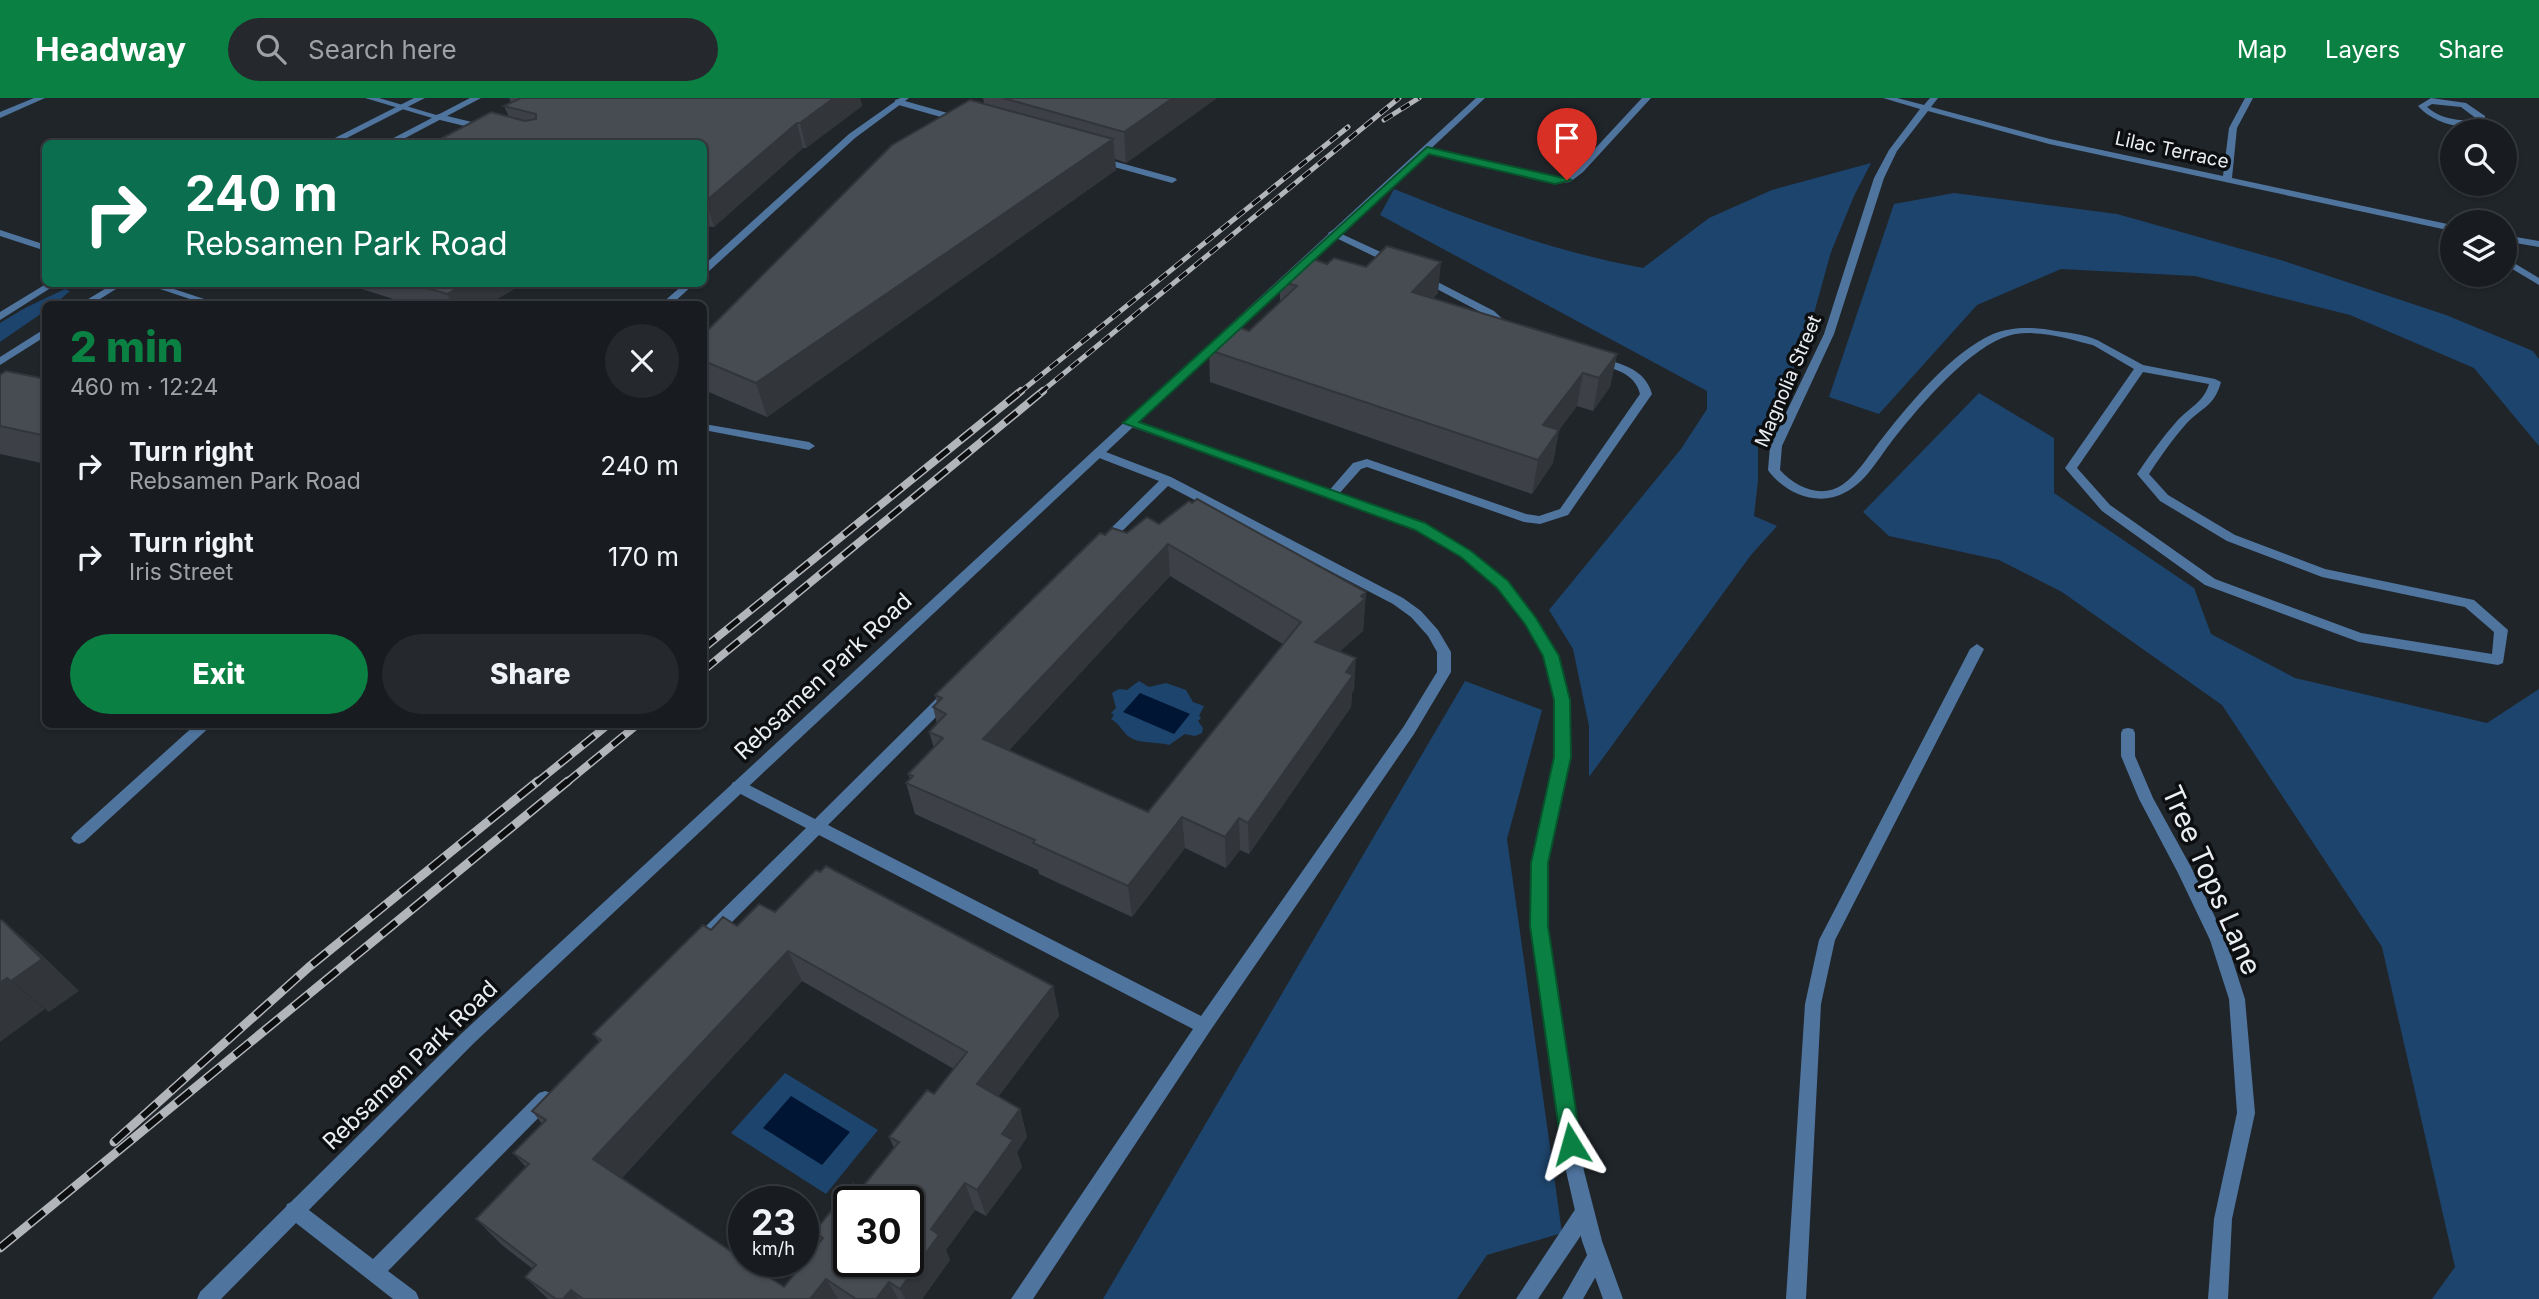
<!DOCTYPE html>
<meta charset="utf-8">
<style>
:root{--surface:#181c20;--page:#25292d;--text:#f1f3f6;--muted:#9fa1a5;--line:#363a3e;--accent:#0b8043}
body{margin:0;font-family:Inter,sans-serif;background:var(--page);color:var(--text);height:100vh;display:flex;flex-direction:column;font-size:26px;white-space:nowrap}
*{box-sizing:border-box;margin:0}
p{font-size:23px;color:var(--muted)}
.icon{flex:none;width:38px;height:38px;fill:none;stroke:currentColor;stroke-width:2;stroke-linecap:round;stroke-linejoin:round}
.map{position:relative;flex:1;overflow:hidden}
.details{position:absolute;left:42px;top:203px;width:665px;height:427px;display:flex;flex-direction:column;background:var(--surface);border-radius:10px;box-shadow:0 2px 5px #0004,0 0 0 2px var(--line)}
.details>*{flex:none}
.guide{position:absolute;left:42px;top:42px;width:665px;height:147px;border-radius:10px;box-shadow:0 2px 5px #0004,0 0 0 2px var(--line);background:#0b6e4f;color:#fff;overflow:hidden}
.fabs{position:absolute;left:2440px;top:21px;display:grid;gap:14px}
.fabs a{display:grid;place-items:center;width:77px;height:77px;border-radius:50%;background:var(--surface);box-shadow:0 2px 5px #0004,0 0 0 2px var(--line);font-size:35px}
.speed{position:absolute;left:728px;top:1088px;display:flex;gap:14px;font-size:35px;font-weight:700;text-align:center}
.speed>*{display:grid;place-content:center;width:91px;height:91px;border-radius:50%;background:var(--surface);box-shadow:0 2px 5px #0004,0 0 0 2px var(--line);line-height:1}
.speed small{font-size:18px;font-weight:400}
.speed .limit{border:4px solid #111;border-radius:10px;background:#fff;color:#111}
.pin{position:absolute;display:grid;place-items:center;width:60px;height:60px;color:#fff;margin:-72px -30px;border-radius:50% 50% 50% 0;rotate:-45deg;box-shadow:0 0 7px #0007}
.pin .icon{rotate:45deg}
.me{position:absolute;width:77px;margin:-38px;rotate:352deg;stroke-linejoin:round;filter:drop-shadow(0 0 5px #0008)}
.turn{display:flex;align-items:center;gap:24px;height:147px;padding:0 28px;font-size:32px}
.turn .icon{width:91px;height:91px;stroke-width:2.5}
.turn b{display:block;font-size:49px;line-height:60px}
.round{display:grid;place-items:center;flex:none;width:74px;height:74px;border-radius:37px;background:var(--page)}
.overview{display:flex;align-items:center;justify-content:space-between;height:119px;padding:0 28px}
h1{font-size:42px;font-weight:800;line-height:52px;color:var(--accent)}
.button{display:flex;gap:14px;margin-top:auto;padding:14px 28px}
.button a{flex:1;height:80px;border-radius:42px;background:var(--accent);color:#fff;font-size:28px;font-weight:800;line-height:80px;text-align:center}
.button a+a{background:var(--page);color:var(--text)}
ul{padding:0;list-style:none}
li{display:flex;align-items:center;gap:21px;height:91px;padding:0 28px}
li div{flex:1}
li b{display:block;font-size:26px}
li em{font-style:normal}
header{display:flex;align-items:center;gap:42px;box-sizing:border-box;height:98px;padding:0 35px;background:var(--accent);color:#fff}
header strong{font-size:33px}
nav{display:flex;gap:38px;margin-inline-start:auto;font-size:24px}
.search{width:490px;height:63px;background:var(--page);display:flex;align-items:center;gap:18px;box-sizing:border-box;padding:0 24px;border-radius:38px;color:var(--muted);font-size:26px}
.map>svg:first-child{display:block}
.green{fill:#1d446c}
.water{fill:#001533}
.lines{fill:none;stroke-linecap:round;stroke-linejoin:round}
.service{fill:#4f759f;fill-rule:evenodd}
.minor{fill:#4f759f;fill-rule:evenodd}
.tertiary{fill:#4f759f;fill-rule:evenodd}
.rail-far2-casing{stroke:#b2b5ba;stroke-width:5}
.rail-far1-casing{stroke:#b2b5ba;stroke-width:8}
.rail-casing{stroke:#b2b5ba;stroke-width:9}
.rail-far2{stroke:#0c0e10;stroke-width:3.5;stroke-dasharray:10;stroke-linecap:butt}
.rail-far1{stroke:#0c0e10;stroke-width:5;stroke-dasharray:15;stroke-linecap:butt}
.rail{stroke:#0c0e10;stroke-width:6;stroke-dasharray:19;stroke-linecap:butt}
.wall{fill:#3d4147;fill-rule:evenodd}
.shaded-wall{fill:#323539}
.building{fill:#474c52;stroke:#323539;stroke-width:2;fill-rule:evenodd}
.route{fill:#0b8043;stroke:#07532c;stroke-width:2}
.labels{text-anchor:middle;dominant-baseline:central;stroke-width:7;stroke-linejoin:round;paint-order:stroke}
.far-street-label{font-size:19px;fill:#eaedf1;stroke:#0c0e10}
.street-label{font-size:23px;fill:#eaedf1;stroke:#0c0e10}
.near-street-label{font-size:28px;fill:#eaedf1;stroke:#0c0e10}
</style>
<header>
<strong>Headway</strong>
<div class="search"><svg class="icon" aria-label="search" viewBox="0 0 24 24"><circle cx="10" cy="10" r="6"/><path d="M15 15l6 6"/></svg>Search here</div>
<nav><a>Map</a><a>Layers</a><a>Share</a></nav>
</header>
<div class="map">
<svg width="2539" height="1201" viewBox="0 0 2539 1201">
<rect width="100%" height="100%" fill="#20252a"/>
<path class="green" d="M 1871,65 L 1854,98 L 1831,154 L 1811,226 L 1787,288 L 1758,337 L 1758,383 L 1754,418 L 1777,428 L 1751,457 L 1589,679 L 1589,628 L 1573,551 L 1549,512 L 1681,351 L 1707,311 L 1707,293 L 1380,117 L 1394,91 C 1479,125 1552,153 1643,170 L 1709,120 L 1772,92 Z
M 1954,95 L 2117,116 L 2284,163 L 2446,217 L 2533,253 L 2539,261 L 2539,348 L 2474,270 L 2350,217 L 2195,178 L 2061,171 L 1977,207 L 1879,316 L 1829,299 L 1894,106 Z
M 65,191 L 70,193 L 55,206 L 46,206 L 45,213 L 0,244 L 0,225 L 25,210 Z
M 1979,295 L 2054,340 L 2054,395 L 2194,490 L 2211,536 L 2295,580 L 2487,625 L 2539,591 L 2539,1201 L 2432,1201 L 2455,1169 L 2382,849 L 2222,607 L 2062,494 L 1999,462 L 1889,438 L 1863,414 Z
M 1139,583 L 1149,589 L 1166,585 L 1186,592 L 1193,604 L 1204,608 L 1199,618 L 1201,620 L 1198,623 L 1203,630 L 1202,635 L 1195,638 L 1185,636 L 1169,647 C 1155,643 1140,647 1128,638 C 1121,632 1120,626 1111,621 L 1114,617 L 1111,615 L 1116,610 L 1112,595 L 1119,591 L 1127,592 Z
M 1465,583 L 1542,612 L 1507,741 L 1562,1135 L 1487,1157 L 1457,1201 L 1103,1201 Z
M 785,975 L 878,1032 L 826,1096 L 731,1035 Z"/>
<path class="water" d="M 1140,595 L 1190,616 L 1174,636 L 1123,614 Z
M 791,998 L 850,1034 L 822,1067 L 763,1030 Z"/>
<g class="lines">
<path class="service" d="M 34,0 L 45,0 L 0,20 L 0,14 Z
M 898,1 L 965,20 L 966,22 L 962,25 L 895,6 L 895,2 Z
M 439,16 L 488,28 L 489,30 L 485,33 L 436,21 L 436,17 Z
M 1099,59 L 1175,80 L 1177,82 L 1172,85 L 1096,64 L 1095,62 Z
M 1333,132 L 1398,162 L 1399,164 L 1390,166 L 1330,137 L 1328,135 Z
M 1424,177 L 1494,213 L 1513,231 L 1512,233 L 1504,233 L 1486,217 L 1420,182 L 1419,180 Z
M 2097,242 L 2143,267 L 2215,281 L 2221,284 C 2214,309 2202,309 2186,326 C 2172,342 2161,358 2149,376 L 2168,397 L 2235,437 L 2325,471 L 2474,502 L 2508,532 L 2503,565 L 2498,567 L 2359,544 L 2205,487 L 2102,413 L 2065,370 L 2134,271 L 2093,247 L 2092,245 ZM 2143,274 L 2209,286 C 2204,304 2189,310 2177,323 C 2162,340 2150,357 2137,376 L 2160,403 L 2227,443 L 2322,479 L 2465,509 L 2494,534 L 2492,556 L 2361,535 L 2215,481 L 2110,407 L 2077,370 Z
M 1596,259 C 1619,265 1645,270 1652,296 L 1568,417 L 1540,426 L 1524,424 L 1367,369 L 1361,371 L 1337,398 L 1333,399 L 1327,395 L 1353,365 L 1367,361 L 1526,416 L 1539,418 L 1560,411 L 1640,296 C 1635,274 1611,270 1592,264 L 1592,260 Z
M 704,326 L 809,344 L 815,348 L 809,352 L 704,332 Z
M 1098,351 L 1171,379 L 1403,500 L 1421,513 L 1438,532 L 1451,554 L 1451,574 L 1414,636 L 1210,933 L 1033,1201 L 1011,1201 L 1193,931 L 819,737 L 718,838 L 712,840 L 706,838 L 704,833 L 706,828 L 806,730 L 733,692 L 731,688 L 733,684 L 743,684 L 815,721 L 941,596 L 951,596 L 953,600 L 951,604 L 828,727 L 1201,918 L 1404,628 L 1437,574 L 1437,554 L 1428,538 L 1411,519 L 1393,506 L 1168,388 L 1109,446 L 1101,446 L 1099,443 L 1101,440 L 1159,383 L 1094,358 L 1094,352 Z
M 1977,546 L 1984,551 L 1835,842 L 1821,906 L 1806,1201 L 1786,1201 L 1805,906 L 1819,842 L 1970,551 Z
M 545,993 L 551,995 L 554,1001 L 551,1007 L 388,1173 L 416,1194 L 419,1201 L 393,1201 L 287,1118 L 285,1112 L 287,1106 L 294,1103 L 301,1106 L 373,1161 L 539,995 Z
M 1585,1105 L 1592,1107 L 1594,1114 L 1592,1121 L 1538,1201 L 1516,1201 L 1578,1107 Z
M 1597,1149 L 1604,1152 L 1607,1159 L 1583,1201 L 1562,1201 L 1590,1152 Z"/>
<path class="minor" d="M 365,0 L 379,0 L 443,19 L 439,22 Z
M 900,0 L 909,0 L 855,40 L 708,174 L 704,175 L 704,167 L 849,36 Z
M 1642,0 L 1651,0 L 1583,74 L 1570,84 L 1555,86 L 1423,52 L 1427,49 L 1555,80 L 1565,79 L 1577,70 Z
M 1883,0 L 1897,0 L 1924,7 L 1930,0 L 1938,0 L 1931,9 L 2050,41 L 2223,78 L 2229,30 L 2245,0 L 2253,0 L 2237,30 L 2232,80 L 2452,127 L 2452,133 L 2049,46 L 1928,13 L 1897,53 L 1884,80 L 1834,236 L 1782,348 L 1780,372 C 1795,389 1821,401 1842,387 C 1859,375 1870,355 1884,338 C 1911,304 1952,254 1993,236 C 2013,228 2035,229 2056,233 C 2070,235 2091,237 2102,245 L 2097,248 C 2068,241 2031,228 2002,240 C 1963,256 1915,313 1889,347 C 1877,363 1865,384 1846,394 C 1820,409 1788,397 1770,375 L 1768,372 L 1770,348 L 1824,236 L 1874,80 L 1889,52 L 1920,11 Z
M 2431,0 L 2466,5 L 2485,18 L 2485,23 C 2465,35 2433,25 2418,8 ZM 2432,6 L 2461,9 L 2477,21 C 2459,24 2441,21 2427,9 Z
M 0,132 L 46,147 L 46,153 L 0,138 Z
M 2504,137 L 2539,143 L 2539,149 L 2504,143 Z
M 2504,159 L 2539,180 L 2539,187 L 2504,166 Z
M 145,186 L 159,186 L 219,206 L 205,206 Z
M 684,186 L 694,186 L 672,206 L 661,206 Z
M 1130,322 L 1424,425 L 1470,453 L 1507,483 L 1536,520 L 1558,558 L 1569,602 L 1570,659 L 1548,765 L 1547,828 L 1584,1073 L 1602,1143 L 1623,1201 L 1603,1201 L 1582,1143 L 1566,1073 L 1531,828 L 1532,765 L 1556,659 L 1555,602 L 1544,558 L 1526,526 L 1497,489 L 1462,459 L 1416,431 L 1126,327 L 1124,325 Z
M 196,626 L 213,626 L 84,744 L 79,746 L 74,744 L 71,740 L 74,736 Z
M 2128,630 L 2133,631 L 2135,635 L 2135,658 L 2153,700 L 2191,769 L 2226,842 L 2245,901 L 2255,1015 L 2232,1121 L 2228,1201 L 2208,1201 L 2214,1121 L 2237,1015 L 2229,901 L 2210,842 L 2178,775 L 2139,701 L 2121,658 L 2121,635 L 2123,631 Z"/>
<path class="tertiary" d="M 414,0 L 425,0 L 335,46 L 323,46 Z
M 470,0 L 481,0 L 394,46 L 382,46 Z
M 1476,0 L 1485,0 L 474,945 L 221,1201 L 197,1201 L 200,1194 L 462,935 Z
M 46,186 L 57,186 L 0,222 L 0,214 Z
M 113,186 L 124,186 L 92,206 L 80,206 Z
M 46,230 L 46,238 L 0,267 L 0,259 Z"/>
<g class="rail-far2-casing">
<path id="rail-far2" d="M 1384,22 L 1419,0
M 1019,295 L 1348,29
M 1040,295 L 1399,0"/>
</g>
<g class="rail-far1-casing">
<path id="rail-far1" d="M 704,550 L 1021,293
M 704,572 L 1043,293
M 536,685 L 609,626
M 566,685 L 638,626"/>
</g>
<g class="rail-casing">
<path id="rail" d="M 114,1044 L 309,869 L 538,683
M 0,1150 L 568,683"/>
</g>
<use href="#rail-far2" class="rail-far2"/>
<use href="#rail-far1" class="rail-far1"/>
<use href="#rail" class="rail"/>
</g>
<path class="wall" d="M 509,0 L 860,0 L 862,8 L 806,50 L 803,50 L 714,129 L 704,128 L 704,46 L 431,46 L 509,19 L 504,8 L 511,5 Z
M 983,0 L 1217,0 L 1126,65 L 1115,61 L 1116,72 L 767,319 L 704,292 L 704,236 L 984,5 Z
M 1280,183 L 1438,195 L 1433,200 L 1617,256 L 1610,289 L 1593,313 L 1577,308 L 1559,332 L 1553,365 L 1532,396 L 1210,284 L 1209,252 L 1249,233 L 1280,204 Z
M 346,186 L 523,186 L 488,206 L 409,206 Z
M 0,277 L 46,281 L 46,366 L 0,356 Z
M 1159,426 L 1366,494 L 1363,533 L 1339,554 L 1354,592 L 1352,595 L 1351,609 L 1249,756 L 1240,752 L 1226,770 L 1185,750 L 1132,819 L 1039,776 L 1038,772 L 915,716 L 906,685 L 910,681 L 908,676 L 934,650 L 929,634 L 937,626 L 933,609 L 937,605 L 935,597 L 1105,437 L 1127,435 ZM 1170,478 L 1283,546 L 1148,714 L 1009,652 Z
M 775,814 L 1053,888 L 1059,918 L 998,999 L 1020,1011 L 1027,1039 L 1017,1054 L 1022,1069 L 986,1118 L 975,1112 L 946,1152 L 950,1162 L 922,1201 L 548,1201 L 525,1179 L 533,1171 L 502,1147 L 476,1121 L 526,1069 L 513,1055 L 542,1026 L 532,1013 L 599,944 L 593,936 L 711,832 L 737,828 ZM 802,883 L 954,971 L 934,996 L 889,1039 L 894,1050 L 861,1091 L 814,1134 L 820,1144 L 784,1189 L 622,1080 Z"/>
<path class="shaded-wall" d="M 834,0 L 860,0 L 862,8 L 806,50 L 800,25 Z
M 1173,0 L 1217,0 L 1126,65 L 1124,34 Z
M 797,25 L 803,50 L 714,129 L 706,103 Z
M 1113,41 L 1116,72 L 767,319 L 756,285 Z
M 1441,164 L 1438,195 L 1410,226 L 1412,194 Z
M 465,186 L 523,186 L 488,206 L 452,206 L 447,196 Z
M 1617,256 L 1610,289 L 1593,313 L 1599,280 Z
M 1583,275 L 1577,308 L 1538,360 L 1543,327 Z
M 1559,332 L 1553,365 L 1532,396 L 1538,362 Z
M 1168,446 L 1170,478 L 991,672 L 983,641 Z
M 1366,494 L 1363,533 L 1314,576 L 1315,544 Z
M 1356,560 L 1354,592 L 1352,595 L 1351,609 L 1249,756 L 1248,725 L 1346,574 Z
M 1182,719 L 1185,750 L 1132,819 L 1128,788 Z
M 1239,720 L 1240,752 L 1226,770 L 1225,739 Z
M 2,822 L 39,854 L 79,893 L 49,914 L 11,883 Z
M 788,853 L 802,883 L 614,1088 L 593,1061 Z
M 7,880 L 45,911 L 0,944 L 0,885 Z
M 1053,888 L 1059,918 L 986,1015 L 977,986 Z
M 1020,1011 L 1027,1039 L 1017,1054 L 1022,1069 L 986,1118 L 977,1092 L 1002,1036 Z
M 965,1085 L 975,1112 L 946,1152 L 950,1162 L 922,1201 L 905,1201 L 900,1191 L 931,1131 Z
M 826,1181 L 838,1201 L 810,1201 Z
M 889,1184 L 898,1201 L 876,1201 Z
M 571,1192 L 579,1201 L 563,1201 Z"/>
<path class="building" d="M 521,0 L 834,0 L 800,25 L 797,25 L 706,103 L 704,103 L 704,46 L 431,46 L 491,14 L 525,23 L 536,21 L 536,16 L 504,8 Z
M 1003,0 L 1173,0 L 1124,34 Z
M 970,2 L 1113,41 L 756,285 L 704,263 L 704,236 L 892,47 Z
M 1387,148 L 1441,164 L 1412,194 L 1617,256 L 1599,280 L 1583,275 L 1543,327 L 1559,332 L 1538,362 L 1209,252 L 1235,228 L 1249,233 L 1297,188 L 1280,183 L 1307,159 L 1327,166 L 1334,160 L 1366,169 Z
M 414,186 L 465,186 L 447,196 Z
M 6,273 L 46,281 L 46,338 L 0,328 L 0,277 Z
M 1197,401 L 1366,494 L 1361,498 L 1365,501 L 1315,544 L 1356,560 L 1346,574 L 1353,577 L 1248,725 L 1239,720 L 1225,739 L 1182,719 L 1128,788 L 1033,745 L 1035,742 L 906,685 L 913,678 L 908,676 L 943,640 L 929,634 L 946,616 L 933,609 L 942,600 L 935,597 L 1100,435 L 1105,437 L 1112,430 L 1127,435 L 1147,419 L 1159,426 L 1189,403 L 1192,405 ZM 1168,446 L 1301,524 L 1148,714 L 983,641 Z
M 826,768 L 1053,888 L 977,986 L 1020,1011 L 1002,1036 L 1013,1042 L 977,1092 L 965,1085 L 931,1131 L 939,1137 L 900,1191 L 889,1184 L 876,1201 L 856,1201 L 826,1181 L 810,1201 L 583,1201 L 571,1192 L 563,1201 L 556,1201 L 525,1179 L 536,1167 L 476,1121 L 529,1066 L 513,1055 L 546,1022 L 532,1013 L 601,942 L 593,936 L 703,827 L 711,832 L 723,819 L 737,828 L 759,806 L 775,814 L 816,772 L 820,774 ZM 788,853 L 967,954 L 934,996 L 927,992 L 889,1039 L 899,1044 L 861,1091 L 853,1086 L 814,1134 L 823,1140 L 784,1189 L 746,1164 L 744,1164 L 744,1162 L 593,1061 ZM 849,1104 L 908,1104 L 908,1164 L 849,1164 Z
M 2,822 L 42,861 L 11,883 L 7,880 L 0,885 L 0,823 Z"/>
<path class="route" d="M 1427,49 L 1572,82 L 1555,86 L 1429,56 L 1139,324 L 1425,425 L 1471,453 L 1508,483 L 1536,520 L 1559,558 L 1570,602 L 1571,659 L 1548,765 L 1548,828 L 1581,1046 L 1578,1053 L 1571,1056 L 1564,1053 L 1561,1046 L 1530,828 L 1531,765 L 1554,659 L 1554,602 L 1543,558 L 1525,526 L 1497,490 L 1461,459 L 1415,432 L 1123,325 Z"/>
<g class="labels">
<g class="far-street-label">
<text transform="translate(2172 52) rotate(12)">Lilac Terrace</text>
<text transform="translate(1788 283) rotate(-67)">Magnolia Street</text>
</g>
<g class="street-label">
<text transform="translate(823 578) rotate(-43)">Rebsamen Park Road</text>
<text transform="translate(410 967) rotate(-44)">Rebsamen Park Road</text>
</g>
<g class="near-street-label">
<text transform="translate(2212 782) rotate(66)">Tree Tops Lane</text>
</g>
</g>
</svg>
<div class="fabs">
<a><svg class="icon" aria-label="search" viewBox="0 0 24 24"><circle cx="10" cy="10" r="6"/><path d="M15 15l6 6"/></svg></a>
<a><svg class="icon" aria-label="layers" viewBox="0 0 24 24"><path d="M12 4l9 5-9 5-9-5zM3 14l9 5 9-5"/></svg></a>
</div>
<div class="speed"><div>23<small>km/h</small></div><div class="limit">30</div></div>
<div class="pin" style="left:1567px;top:82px;background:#d93025"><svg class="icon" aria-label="arrive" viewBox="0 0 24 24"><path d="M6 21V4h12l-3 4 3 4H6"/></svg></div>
<svg class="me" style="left:1571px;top:1046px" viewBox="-20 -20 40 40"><path d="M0-17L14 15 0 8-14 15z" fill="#0b8043" stroke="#fff" stroke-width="4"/></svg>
<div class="guide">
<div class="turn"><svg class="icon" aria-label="right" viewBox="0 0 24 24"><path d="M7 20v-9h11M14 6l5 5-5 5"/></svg><div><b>240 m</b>Rebsamen Park Road</div></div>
</div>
<section class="details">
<div class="overview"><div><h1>2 min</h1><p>460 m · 12:24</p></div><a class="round"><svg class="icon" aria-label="close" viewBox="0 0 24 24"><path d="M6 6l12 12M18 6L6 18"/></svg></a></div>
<ul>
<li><svg class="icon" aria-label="right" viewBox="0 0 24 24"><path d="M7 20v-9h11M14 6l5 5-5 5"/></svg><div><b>Turn right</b><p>Rebsamen Park Road</p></div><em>240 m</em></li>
<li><svg class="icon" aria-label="right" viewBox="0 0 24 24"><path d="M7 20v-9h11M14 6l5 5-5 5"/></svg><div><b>Turn right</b><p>Iris Street</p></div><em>170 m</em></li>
</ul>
<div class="button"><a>Exit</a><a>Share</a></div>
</section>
</div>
